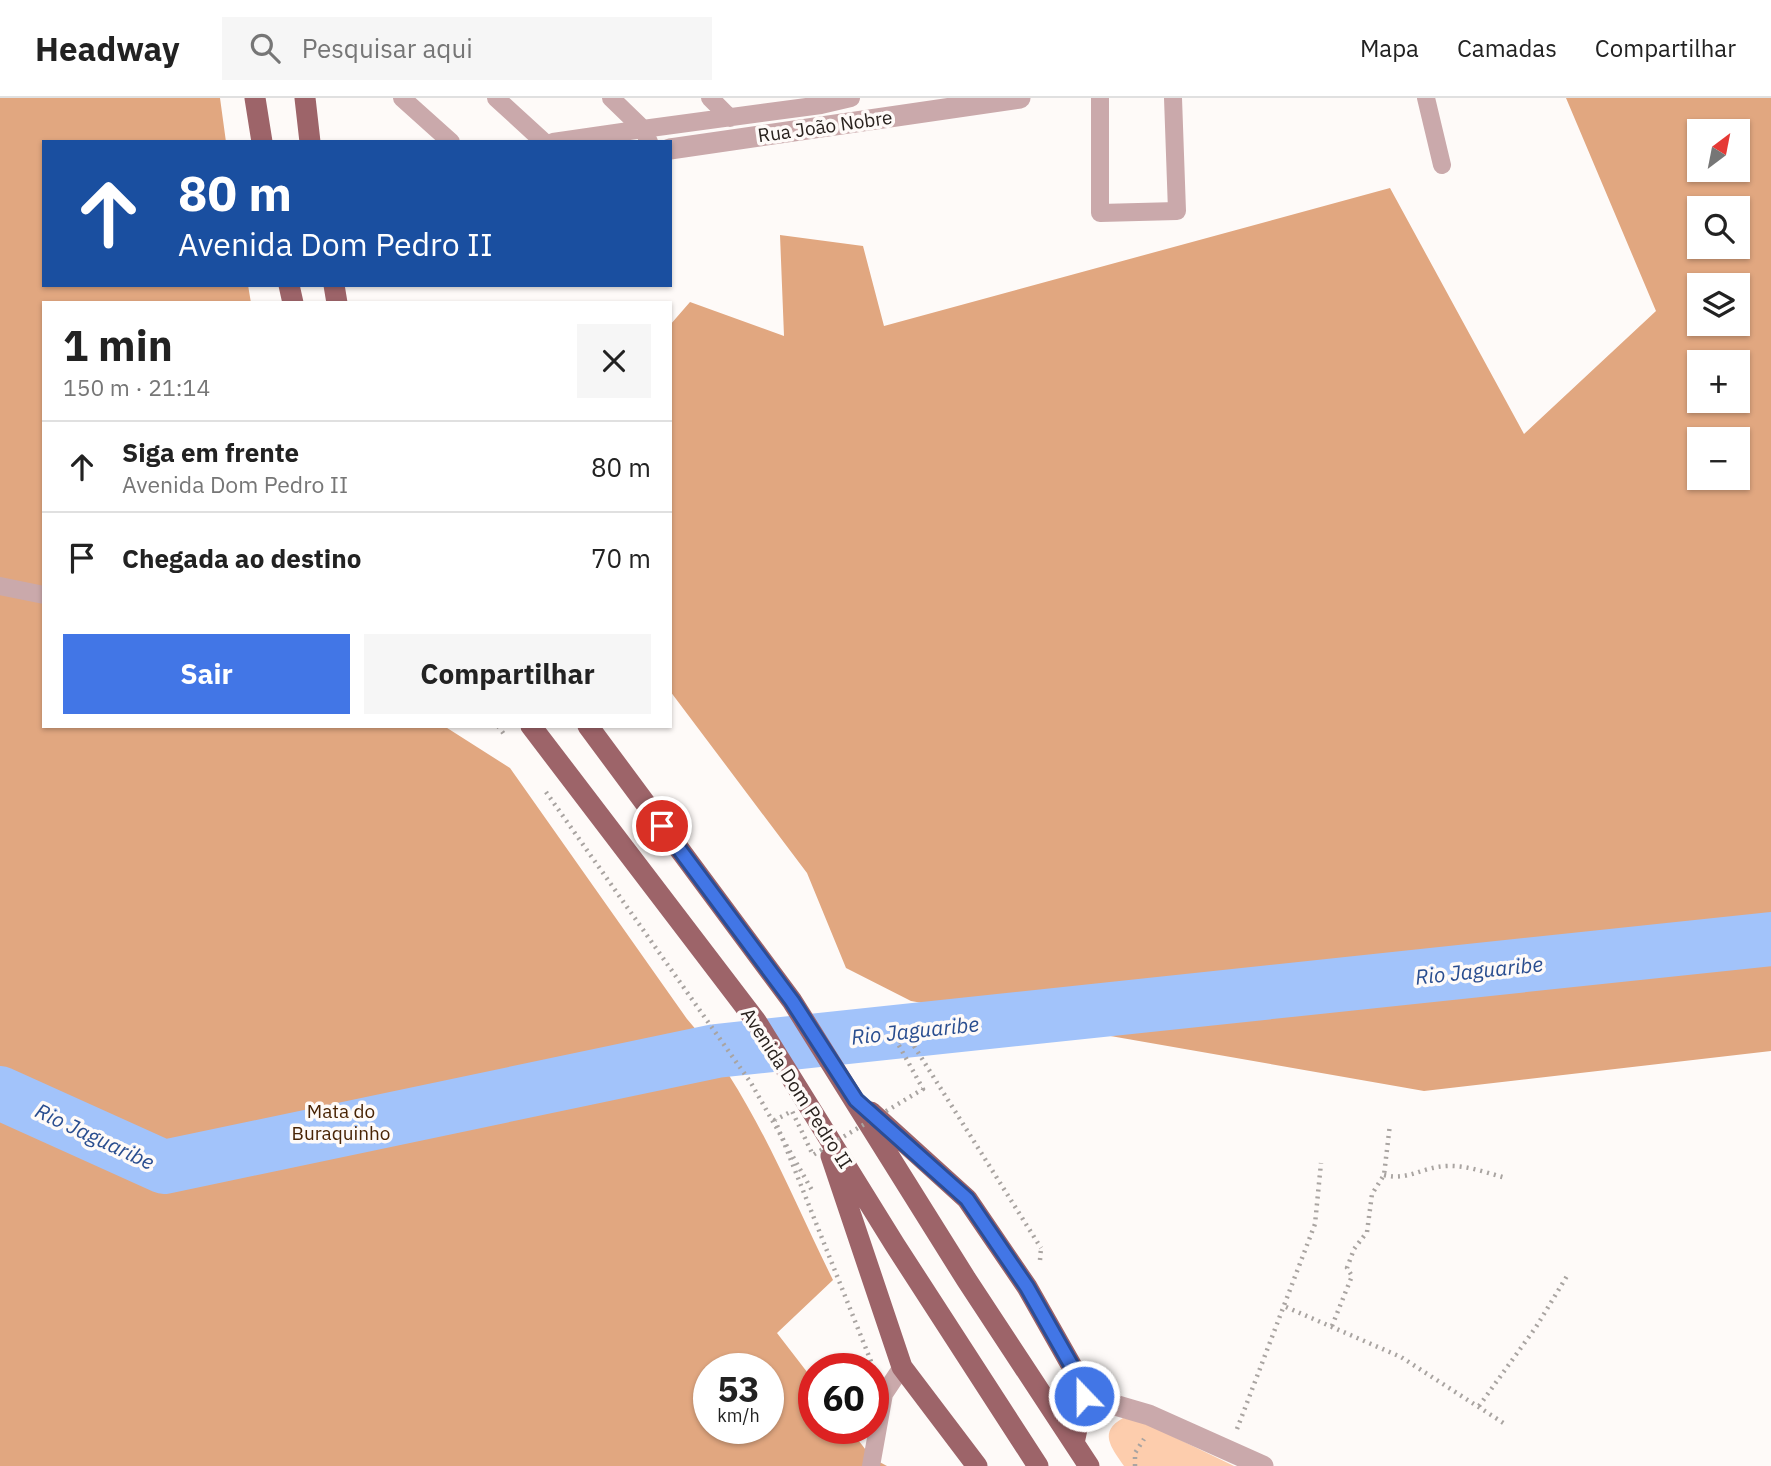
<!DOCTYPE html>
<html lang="pt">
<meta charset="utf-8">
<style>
:root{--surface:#fff;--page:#f6f6f6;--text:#222;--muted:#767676;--line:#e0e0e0;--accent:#4276e6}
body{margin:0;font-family:"IBM Plex Sans",sans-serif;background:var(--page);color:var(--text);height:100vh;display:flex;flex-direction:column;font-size:26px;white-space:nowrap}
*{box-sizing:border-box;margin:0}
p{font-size:23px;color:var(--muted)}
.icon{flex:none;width:38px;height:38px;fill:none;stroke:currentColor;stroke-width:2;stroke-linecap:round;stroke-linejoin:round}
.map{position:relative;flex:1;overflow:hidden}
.details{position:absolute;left:42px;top:203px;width:630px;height:427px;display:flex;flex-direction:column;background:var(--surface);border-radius:0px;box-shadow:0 2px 5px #0004}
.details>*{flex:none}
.top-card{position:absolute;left:42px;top:42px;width:630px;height:147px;border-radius:0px;box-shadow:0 2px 5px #0004;background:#1a4fa0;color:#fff;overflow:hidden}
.needle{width:46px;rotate:32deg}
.fabs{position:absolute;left:1687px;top:21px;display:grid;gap:14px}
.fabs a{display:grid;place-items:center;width:63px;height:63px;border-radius:0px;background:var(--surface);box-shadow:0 2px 5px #0004;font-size:35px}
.speed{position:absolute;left:693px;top:1255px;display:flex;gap:14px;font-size:35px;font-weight:700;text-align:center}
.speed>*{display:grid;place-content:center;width:91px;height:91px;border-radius:50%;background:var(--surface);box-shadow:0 2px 5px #0004;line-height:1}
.speed small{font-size:18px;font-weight:400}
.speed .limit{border:10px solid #d22;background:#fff;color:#111}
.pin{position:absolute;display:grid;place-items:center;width:60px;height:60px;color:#fff;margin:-30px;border:4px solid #fff;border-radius:50%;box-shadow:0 2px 7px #0007}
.me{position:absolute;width:77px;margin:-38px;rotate:338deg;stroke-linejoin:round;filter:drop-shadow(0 0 5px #0008)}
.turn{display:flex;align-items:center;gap:24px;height:147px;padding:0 21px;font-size:32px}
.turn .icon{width:91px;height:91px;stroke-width:2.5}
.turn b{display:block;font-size:49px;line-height:60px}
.round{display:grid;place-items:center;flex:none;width:74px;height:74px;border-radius:0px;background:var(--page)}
.summary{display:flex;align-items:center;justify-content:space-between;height:119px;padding:0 21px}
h1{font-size:42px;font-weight:700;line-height:52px}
.primary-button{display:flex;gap:14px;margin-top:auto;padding:14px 21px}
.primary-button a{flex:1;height:80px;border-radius:0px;background:var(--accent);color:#fff;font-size:28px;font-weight:700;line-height:80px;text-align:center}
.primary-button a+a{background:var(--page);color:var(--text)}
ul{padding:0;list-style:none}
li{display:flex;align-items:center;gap:21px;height:91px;padding:0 21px;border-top:2px solid var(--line)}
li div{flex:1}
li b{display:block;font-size:26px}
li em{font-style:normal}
header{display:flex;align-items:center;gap:42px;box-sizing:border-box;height:98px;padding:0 35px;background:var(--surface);border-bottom:2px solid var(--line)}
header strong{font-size:33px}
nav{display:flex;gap:38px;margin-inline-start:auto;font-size:24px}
.search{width:490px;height:63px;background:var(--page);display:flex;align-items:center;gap:18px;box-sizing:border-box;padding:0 24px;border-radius:0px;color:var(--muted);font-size:26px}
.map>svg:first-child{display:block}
.green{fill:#fdcdad}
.forest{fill:#e1a780;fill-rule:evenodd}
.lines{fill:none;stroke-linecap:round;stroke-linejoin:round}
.river{stroke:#a2c3fa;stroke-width:54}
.path{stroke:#a9a4a1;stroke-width:4.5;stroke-dasharray:2 5;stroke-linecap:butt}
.service{stroke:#caa9ab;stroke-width:18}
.minor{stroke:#caa9ab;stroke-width:21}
.primary{stroke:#9d6469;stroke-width:21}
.path-bridge{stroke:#a9a4a1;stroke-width:4.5;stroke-dasharray:2 5;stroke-linecap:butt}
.route-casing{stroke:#2b4d96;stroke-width:18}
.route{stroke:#4276e6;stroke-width:12}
.labels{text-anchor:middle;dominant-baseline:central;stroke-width:7;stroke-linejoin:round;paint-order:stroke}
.street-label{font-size:19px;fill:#29221e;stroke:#fefaf8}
.park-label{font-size:19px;fill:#492405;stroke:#fefaf8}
.water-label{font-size:21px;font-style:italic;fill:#294d8f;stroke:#fefaf8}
</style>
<header>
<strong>Headway</strong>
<div class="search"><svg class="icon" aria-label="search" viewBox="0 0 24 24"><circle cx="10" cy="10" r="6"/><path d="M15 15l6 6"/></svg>Pesquisar aqui</div>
<nav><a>Mapa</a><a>Camadas</a><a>Compartilhar</a></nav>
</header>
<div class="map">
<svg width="1771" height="1368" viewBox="0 0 1771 1368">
<rect width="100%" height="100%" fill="#fefaf8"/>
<path class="green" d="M 1123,1320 L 1137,1321 L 1234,1368 L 1124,1368 C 1111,1349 1098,1334 1123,1320 Z"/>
<path class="forest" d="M 0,0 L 220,0 L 226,44 L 44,44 L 44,187 L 248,187 L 251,205 L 44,205 L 44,628 L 444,628 L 510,670 L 687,921 C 752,995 789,1094 833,1182 L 777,1235 L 814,1283 L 814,1330 L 849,1330 L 872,1360 L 887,1368 L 0,1368 ZM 709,1270 L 768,1270 L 768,1330 L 709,1330 Z
M 1566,0 L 1771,0 L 1771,953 L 1424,993 L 911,903 L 846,870 L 807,775 L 670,593 L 670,227 L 690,204 L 784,238 L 780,137 L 863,148 L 884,228 L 1390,90 L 1524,336 L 1656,213 ZM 1699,33 L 1738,33 L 1738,72 L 1699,72 ZM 1699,110 L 1738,110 L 1738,149 L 1699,149 ZM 1699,187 L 1738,187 L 1738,226 L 1699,226 ZM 1699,264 L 1738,264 L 1738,303 L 1699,303 ZM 1699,341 L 1738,341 L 1738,380 L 1699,380 Z"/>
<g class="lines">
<path class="river" d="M 0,995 L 164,1069 L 716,953 L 1771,841"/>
<path class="path" d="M 498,628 L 506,639
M 546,694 L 751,985 L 813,1094
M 1384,1077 C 1409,1083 1421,1069 1447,1068 C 1467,1067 1487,1075 1506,1080
M 1040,1162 L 1041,1150
M 1286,1209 L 1401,1259 L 1505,1326
M 1332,1228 L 1352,1178 L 1347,1170 L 1354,1151 L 1367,1134 L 1372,1096 L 1384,1077 L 1390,1026
M 1479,1308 L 1536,1229 L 1567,1178
M 1237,1331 L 1315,1126 L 1321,1065
M 1135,1368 L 1135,1355 L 1144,1341"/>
<path class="service" d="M 402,0 L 451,44
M 496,0 L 544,44
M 710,0 L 730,20
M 1100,0 L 1100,115 L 1177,113 L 1173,0
M 1426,0 L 1442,67
M 553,44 L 643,31 L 611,0
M 649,44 L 643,31 L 821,7 L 851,0
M 0,488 L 44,497
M 871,1368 L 884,1296 L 902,1269"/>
<path class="minor" d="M 670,51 L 1020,0
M 1084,1298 L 1149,1317 L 1263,1368"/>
<path class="primary" d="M 255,0 L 262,44
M 305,0 L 310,44
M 289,187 L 293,205
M 334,187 L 337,205
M 531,628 L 756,923 L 895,1147 L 1038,1368
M 588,628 L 792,903 L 966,1181 L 1089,1368
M 871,1014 L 967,1101 L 1027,1189 L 1074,1272 L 1084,1298 L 1074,1345
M 831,1058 L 902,1269 L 977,1368"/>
<path class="path-bridge" d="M 884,1296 L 775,1022 L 792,1013 L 813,1057 L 923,991 L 897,944 L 909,940 L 1041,1150"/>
</g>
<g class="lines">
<g class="route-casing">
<path id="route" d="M 662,728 L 792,903 L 856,1002 L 967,1101 L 1027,1189 L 1074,1272 L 1084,1298"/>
</g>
<use href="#route" class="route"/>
</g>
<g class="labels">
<g class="street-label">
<text transform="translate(825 28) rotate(-8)">Rua João Nobre</text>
<text transform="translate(797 990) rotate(57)">Avenida Dom Pedro II</text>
</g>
<g class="park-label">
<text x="341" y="1013">Mata do<tspan x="341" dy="22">Buraquinho</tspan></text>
</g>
<g class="water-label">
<text transform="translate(1479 872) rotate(-6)">Rio Jaguaribe</text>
<text transform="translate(915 932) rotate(-6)">Rio Jaguaribe</text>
<text transform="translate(95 1038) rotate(25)">Rio Jaguaribe</text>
</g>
</g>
</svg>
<div class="fabs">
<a><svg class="needle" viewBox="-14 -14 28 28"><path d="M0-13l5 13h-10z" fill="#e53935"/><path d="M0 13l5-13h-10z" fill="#767676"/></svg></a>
<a><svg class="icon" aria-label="search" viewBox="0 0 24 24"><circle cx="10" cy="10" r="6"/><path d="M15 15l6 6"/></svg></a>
<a><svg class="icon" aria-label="layers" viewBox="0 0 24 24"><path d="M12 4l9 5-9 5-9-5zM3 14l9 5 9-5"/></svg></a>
<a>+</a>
<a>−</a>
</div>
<div class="speed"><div>53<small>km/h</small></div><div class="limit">60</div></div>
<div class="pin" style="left:662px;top:728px;background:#d93025"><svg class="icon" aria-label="arrive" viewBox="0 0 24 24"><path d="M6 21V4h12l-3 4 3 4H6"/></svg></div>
<svg class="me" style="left:1084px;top:1298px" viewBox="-20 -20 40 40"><circle r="17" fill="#4276e6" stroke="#fff" stroke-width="3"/><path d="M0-11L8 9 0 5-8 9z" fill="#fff"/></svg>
<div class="top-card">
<div class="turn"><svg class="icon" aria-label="ahead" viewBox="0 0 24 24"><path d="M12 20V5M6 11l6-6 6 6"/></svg><div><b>80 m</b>Avenida Dom Pedro II</div></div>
</div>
<section class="details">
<div class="summary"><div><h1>1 min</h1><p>150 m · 21:14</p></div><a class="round"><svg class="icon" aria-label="close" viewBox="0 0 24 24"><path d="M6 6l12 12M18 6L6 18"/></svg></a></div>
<ul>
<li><svg class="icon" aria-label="ahead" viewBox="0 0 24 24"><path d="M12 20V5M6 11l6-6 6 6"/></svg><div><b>Siga em frente</b><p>Avenida Dom Pedro II</p></div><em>80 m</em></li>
<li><svg class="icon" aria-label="arrive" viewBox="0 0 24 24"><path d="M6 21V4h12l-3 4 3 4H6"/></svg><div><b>Chegada ao destino</b></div><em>70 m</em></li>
</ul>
<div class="primary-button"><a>Sair</a><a>Compartilhar</a></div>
</section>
</div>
